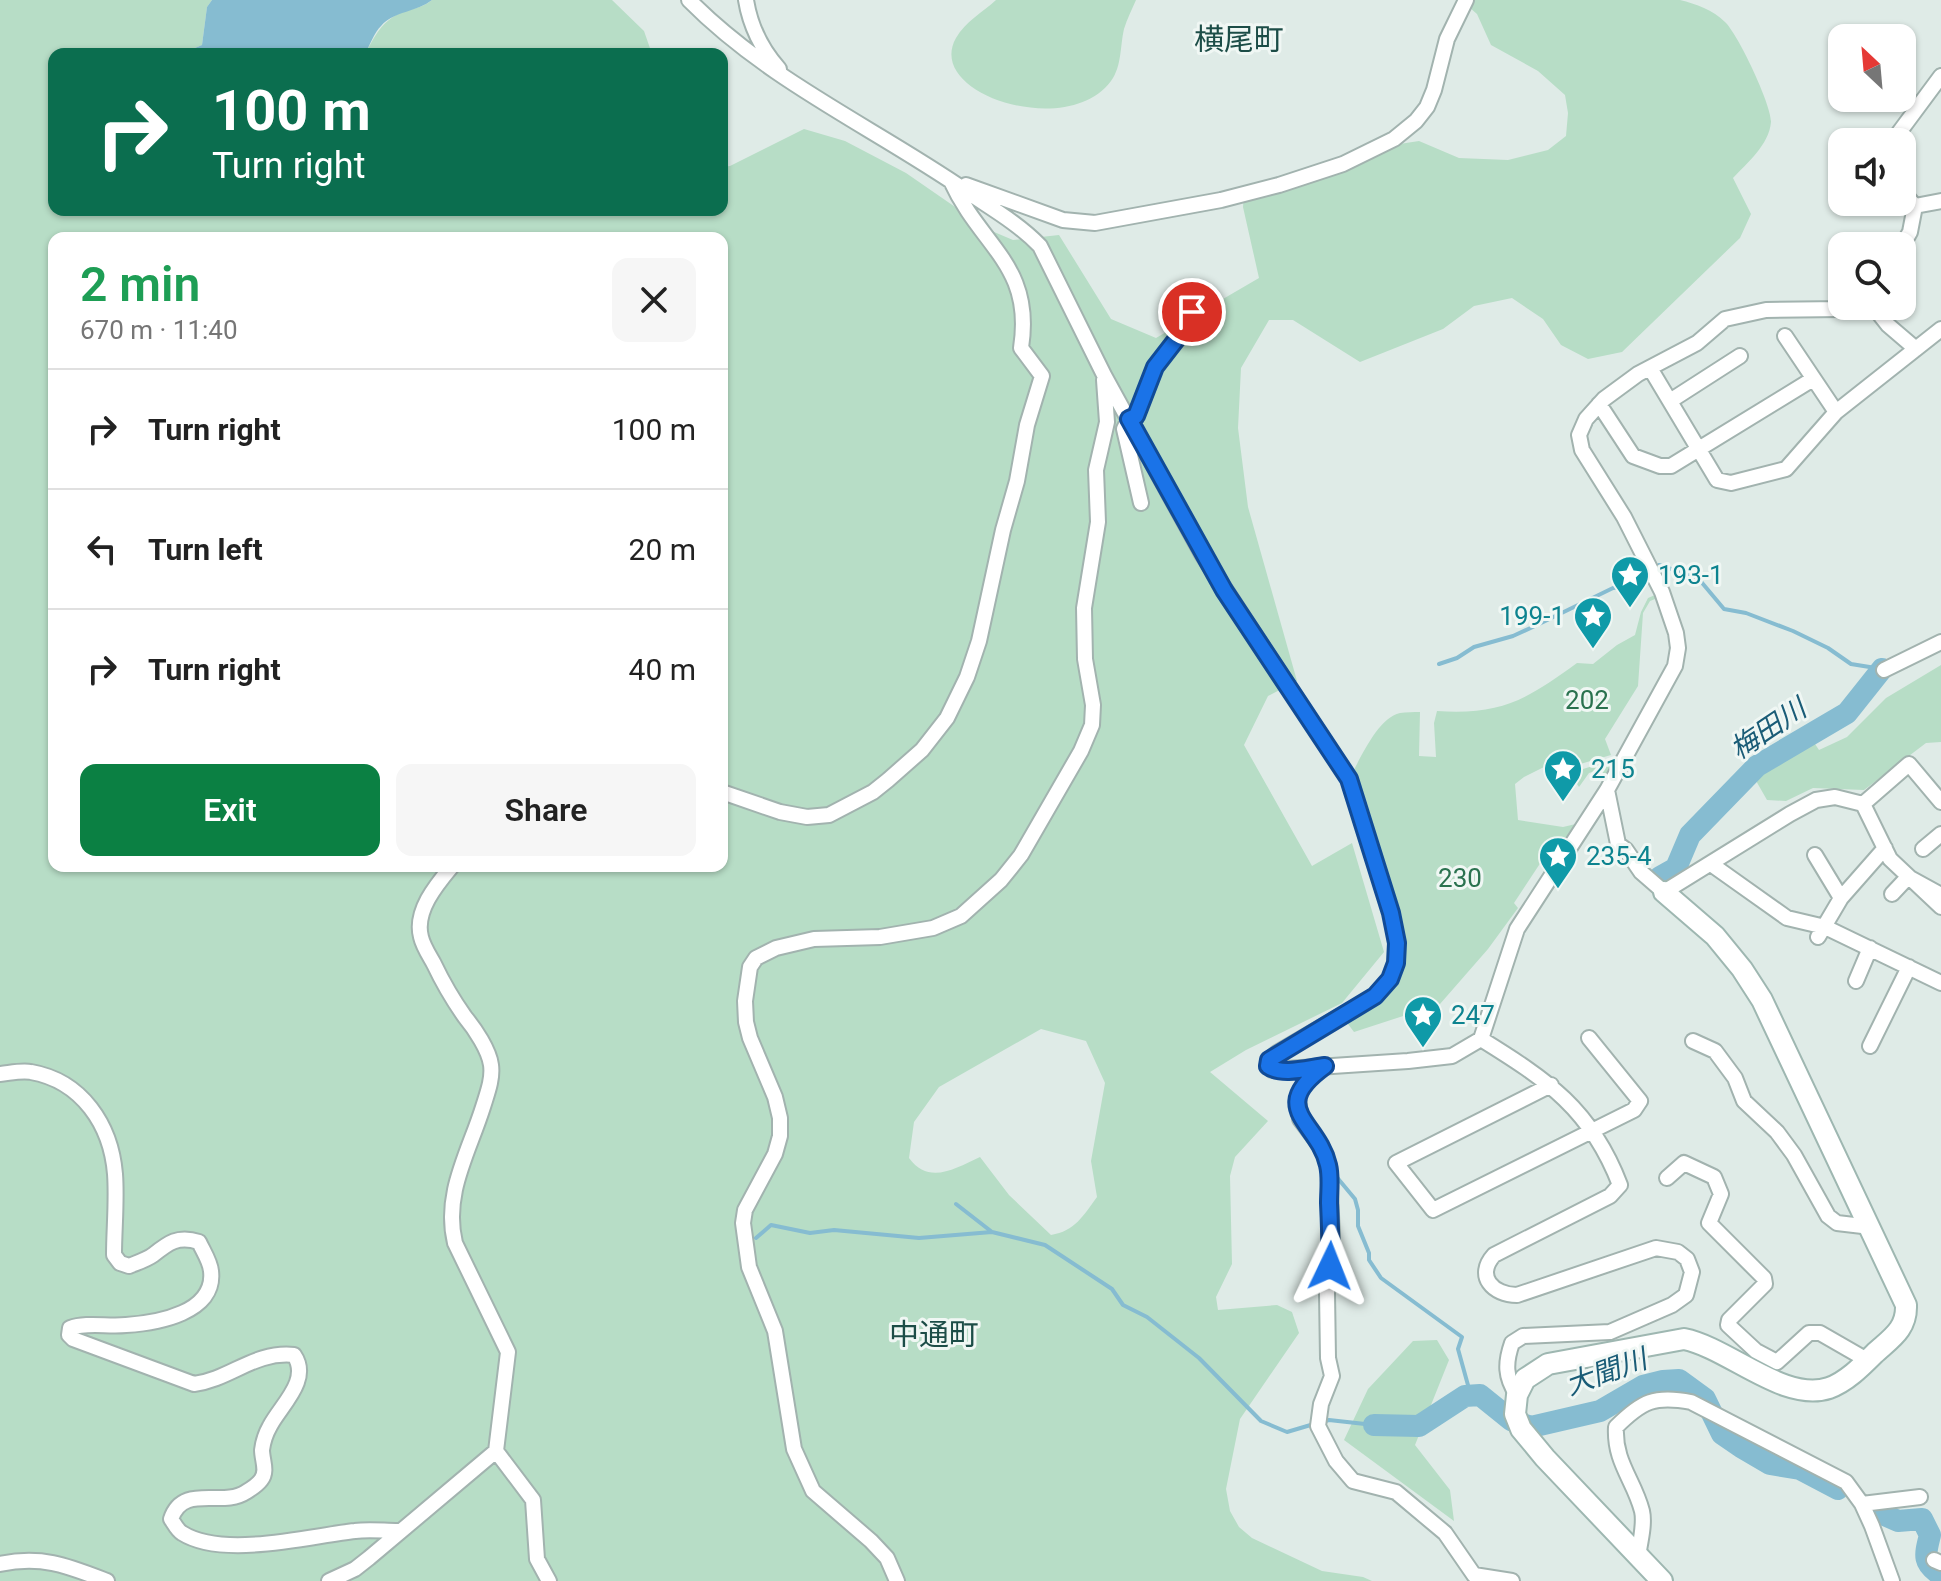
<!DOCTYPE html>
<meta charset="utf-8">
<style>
:root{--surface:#fff;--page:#f6f6f6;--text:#222;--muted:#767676;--line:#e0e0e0;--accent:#0b8043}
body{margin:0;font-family:Roboto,"Noto Sans JP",sans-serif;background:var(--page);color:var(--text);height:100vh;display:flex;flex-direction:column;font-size:30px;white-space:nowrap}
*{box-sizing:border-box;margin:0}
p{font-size:26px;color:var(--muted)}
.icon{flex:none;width:44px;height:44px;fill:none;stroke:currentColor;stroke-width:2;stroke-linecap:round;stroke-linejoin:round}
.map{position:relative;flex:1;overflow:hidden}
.sheet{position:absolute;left:48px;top:232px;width:680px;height:640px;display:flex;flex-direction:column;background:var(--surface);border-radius:16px;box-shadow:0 2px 6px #0004}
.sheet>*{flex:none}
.hud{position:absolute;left:48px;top:48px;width:680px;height:168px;border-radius:16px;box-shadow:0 2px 6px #0004;background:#0b6e4f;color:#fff;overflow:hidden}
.needle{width:52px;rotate:334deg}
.buttons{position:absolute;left:1828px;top:24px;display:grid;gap:16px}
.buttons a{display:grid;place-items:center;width:88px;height:88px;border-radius:16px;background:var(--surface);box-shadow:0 2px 6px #0004;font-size:40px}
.pin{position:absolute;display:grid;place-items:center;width:68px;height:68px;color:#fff;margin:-34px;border:4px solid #fff;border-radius:50%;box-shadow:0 2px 8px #0007}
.me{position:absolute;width:88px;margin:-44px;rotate:2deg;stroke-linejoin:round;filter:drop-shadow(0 0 6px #0008)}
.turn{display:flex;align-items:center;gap:28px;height:168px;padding:0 32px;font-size:36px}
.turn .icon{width:104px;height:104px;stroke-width:2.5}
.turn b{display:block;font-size:56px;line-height:68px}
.round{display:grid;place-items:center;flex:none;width:84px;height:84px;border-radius:16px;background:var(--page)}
.headline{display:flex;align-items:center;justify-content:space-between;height:136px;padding:0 32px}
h1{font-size:48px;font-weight:600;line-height:60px;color:#1e9e55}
.button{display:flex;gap:16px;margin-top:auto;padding:16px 32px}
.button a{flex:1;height:92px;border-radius:16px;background:var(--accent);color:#fff;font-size:32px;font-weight:600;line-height:92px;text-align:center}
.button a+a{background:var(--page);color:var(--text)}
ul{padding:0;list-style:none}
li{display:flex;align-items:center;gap:24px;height:120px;padding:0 32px;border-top:2px solid var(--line)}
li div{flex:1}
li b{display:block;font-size:30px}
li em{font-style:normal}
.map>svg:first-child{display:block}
.green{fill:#b7ddc6;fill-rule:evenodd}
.water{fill:#86bcd1}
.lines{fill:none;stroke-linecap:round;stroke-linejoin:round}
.stream{stroke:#86bcd1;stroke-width:4}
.river{stroke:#86bcd1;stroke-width:22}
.street-casing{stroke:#a2b3af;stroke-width:18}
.secondary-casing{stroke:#9eb7b1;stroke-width:24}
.street{stroke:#fff;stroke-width:14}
.secondary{stroke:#fff;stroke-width:20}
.route-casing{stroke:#114b97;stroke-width:20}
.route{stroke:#1a73e8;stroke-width:14}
.labels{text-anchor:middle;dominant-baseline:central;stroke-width:6;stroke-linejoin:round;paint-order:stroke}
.culture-label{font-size:26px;fill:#0d838f;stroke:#f0f7f4;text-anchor:start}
.park-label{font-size:26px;fill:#2a724f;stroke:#f0f7f4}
.water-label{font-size:28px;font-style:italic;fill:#1a5c77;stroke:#f0f7f4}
.quarter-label{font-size:30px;fill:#1c4d47;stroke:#f0f7f4}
</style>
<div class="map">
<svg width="1941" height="1581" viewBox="0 0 1941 1581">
<rect width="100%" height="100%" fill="#dfebe7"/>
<path class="green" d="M 0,0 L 212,0 L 207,7 L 202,45 L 181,54 L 54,54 L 54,210 L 722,210 L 722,167 L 730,166 L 804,129 L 845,141 L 906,173 L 987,229 L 1013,240 L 1059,235 L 1111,319 L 1156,338 L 1259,278 L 1243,207 L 1244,194 L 1393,145 L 1419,141 L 1459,158 L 1508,160 L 1548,150 L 1566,136 L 1568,113 L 1565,95 L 1538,71 L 1491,45 L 1477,14 L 1461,0 L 1680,0 C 1696,4 1713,10 1725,22 C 1738,34 1772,106 1771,122 C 1769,145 1747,163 1733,178 L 1751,214 L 1740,238 L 1622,352 L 1588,359 L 1561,345 L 1543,319 L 1512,298 L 1474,306 L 1443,329 L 1360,362 L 1293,320 L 1269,320 L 1241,368 L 1238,428 L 1248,507 L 1297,681 L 1268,696 L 1244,745 L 1312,866 L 1352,843 L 1384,952 L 1342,1003 L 1246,1050 L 1210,1072 L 1268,1121 L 1235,1157 L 1230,1176 L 1232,1264 L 1216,1297 L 1218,1310 L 1277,1305 L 1292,1312 L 1299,1333 L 1240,1419 L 1226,1489 L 1230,1511 L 1239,1527 L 1252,1538 L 1322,1571 L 1363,1577 L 1372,1581 L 0,1581 ZM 54,238 L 722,238 L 722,866 L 54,866 ZM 1041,1029 L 1086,1041 L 1105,1083 L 1091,1161 L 1097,1197 C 1083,1216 1075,1231 1051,1235 L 1009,1195 L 980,1157 C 954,1169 929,1185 909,1158 L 914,1122 L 939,1087 Z
M 432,0 L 612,0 L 644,31 L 652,54 L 365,54 C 375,36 382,20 403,12 C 414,8 422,8 432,0 Z
M 996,0 L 1136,0 C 1132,9 1127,19 1124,29 C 1120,46 1122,66 1111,81 C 1068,140 924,94 956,38 C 965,22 983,12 996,0 Z
M 1662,592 L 1663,596 L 1650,601 L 1643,613 L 1638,686 L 1605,739 L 1611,755 L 1570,767 L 1562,758 L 1524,777 L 1515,784 L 1518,820 L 1563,827 L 1580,823 L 1554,865 L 1543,859 L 1514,903 L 1518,908 L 1488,949 L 1440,1004 L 1354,1032 L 1342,1016 L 1390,979 L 1397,943 L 1349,779 C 1360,760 1377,718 1400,713 C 1406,712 1414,712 1420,712 L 1419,756 L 1436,757 L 1434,723 L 1437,711 C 1502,715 1526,700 1577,663 L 1593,664 L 1617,645 L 1635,635 L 1641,612 L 1648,598 Z
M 1941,665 L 1941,742 L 1926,743 L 1864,790 L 1813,788 L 1786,801 L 1767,800 L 1755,779 L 1813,741 L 1819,750 L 1847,737 L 1886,698 Z
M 1619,758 L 1604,777 L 1599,770 L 1589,773 L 1579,787 L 1570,773 Z
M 1437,1340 L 1449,1360 L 1415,1445 L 1450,1490 L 1454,1521 L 1344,1440 L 1368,1389 L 1413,1341 Z"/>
<path class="water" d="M 212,0 L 432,0 C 417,12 394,11 381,26 C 374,33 370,45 365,54 L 181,54 L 202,45 L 207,7 Z"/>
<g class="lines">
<path class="stream" d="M 1659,565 L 1698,578 L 1724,609 L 1746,613 L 1793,631 L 1828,648 L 1851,664 L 1882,669
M 1439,664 L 1457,658 L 1474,647 L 1513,636 L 1537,625 L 1613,588 L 1623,587 L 1646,571
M 1335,1175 L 1355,1199 L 1358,1210 L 1358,1226 L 1369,1253 L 1369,1260 L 1381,1278 L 1462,1337 L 1458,1349 L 1471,1396
M 956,1204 L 992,1232
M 756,1238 L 771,1225 L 810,1233 L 834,1230 L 919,1238 L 992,1232 L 1045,1245 L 1112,1289 L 1123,1305 L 1147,1317 L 1199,1358 L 1261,1421 L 1287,1432 L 1314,1424
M 1322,1422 L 1329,1420 L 1374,1425"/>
<path class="river" d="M 1660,877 L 1676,868 L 1690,835 L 1757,766 L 1847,713 L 1882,669
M 1374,1425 L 1419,1426 L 1465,1396 L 1480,1395 L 1511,1420 L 1531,1427 L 1600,1411 L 1643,1386 L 1663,1381 L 1679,1380 L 1705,1399 L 1722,1434 L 1741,1447 L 1770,1464 L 1800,1469 L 1838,1489
M 1882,1514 L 1898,1521 L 1922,1519 L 1930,1535 C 1925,1555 1922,1563 1941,1575"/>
<g class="street-casing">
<path id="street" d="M 689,0 C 769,81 873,127 966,191 C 991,208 1019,224 1040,246 L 1104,375 L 1202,554 L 1349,779 L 1391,913 L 1397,943 L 1396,963 L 1390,979 L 1375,996 L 1277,1053 L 1269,1060 L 1268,1066 L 1272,1070 L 1408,1061 L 1452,1056 L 1481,1039 L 1517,929 L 1607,790 L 1675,666 L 1678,648 L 1676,633 L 1662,592 L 1624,517 L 1582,450 L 1579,435 L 1586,419 L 1604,399 L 1638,374 L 1697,343 L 1725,319 L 1766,310 L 1841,309 L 1846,306
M 746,0 C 750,25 762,50 779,69
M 1892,142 L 1941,76
M 966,185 L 1063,220 L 1095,223 L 1221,200 L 1279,185 L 1343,164 L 1394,139 L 1416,121 L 1427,107 L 1434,90 L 1447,39 L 1466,0
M 1902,191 L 1915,206
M 1915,206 L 1941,201
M 1902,246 L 1910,232 L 1915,206
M 1873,306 L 1888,325 L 1916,349
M 1650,368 L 1717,480 L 1731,483 L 1786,469 L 1836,412 L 1785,336
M 1670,401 L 1740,356
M 1599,404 L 1633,456 L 1660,466 L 1671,466 L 1813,379
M 1836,412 L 1941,329
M 1141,503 L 1124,429 L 1129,419 L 1136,416 L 1155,367 L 1179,336 L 1192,312
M 1884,670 L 1941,642
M 1607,790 L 1618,844 L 1626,850 L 1641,872 L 1664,892 L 1790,814 L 1816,800 L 1835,797 L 1863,804 L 1890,859 L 1941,907
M 722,792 L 780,812 L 807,817 L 829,815 L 873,792 L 888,780 L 922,750 L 947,718 L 967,677 L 979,641 L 1003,530 L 1017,481 L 1027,425 L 1042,376 L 1021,348 C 1034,265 981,247 951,181
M 1863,804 L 1909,764 L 1941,802
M 1923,849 L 1941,834
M 1815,855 L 1841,898
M 1711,864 L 1787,918 L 1825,927 L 1941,983
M 1892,894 L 1908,877 L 1941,895
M 1818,937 L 1841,898 L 1885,848
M 1856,981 L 1870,948
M 1481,1039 C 1547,1080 1591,1109 1620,1185 L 1610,1196 L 1494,1255 C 1475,1276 1493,1295 1517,1295 L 1656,1248 L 1678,1252 L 1687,1259 L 1692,1272 L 1686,1295 L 1672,1305 L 1610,1332 L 1523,1336 L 1512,1343 C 1505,1363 1505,1377 1517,1395
M 1693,1041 L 1715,1051 L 1735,1078 L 1744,1101 L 1777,1132 L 1794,1155 L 1828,1216 L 1837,1223 L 1871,1227
M 1870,1046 L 1909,967
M 1324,1066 L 1306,1080 L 1298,1096 L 1300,1119 L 1322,1148 L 1329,1167 L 1332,1238 L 1327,1293 L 1328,1358 L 1332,1376 L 1321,1404 L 1318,1426 L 1336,1461 L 1353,1481 L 1396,1492 L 1445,1533 L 1474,1575 L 1512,1581
M 0,1074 C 10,1073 22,1070 31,1072 C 82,1081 111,1125 115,1174 C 117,1201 114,1229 114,1255 L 120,1263 L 129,1266 C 136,1263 146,1260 153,1255 C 168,1243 178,1235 199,1242 C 203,1251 210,1261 211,1271 C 216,1313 157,1323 126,1325 C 108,1327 87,1322 70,1328 L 69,1335 L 73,1339 L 194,1384 C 231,1379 254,1351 294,1355 C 311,1380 281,1405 270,1426 C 266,1433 263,1442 262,1450 C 262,1460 268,1471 261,1480 C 258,1484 251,1489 246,1492 C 222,1508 183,1483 171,1519 C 174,1523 177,1530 182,1533 C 223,1559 309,1536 355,1531 C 369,1529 384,1531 398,1531
M 1551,1085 L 1396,1163 L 1433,1210 L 1634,1110 L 1640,1101 L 1589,1038
M 1667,1178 L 1684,1163 L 1714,1177 L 1721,1194 L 1709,1223 L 1764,1278 L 1765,1284 L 1729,1320 L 1728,1325 L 1756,1351 L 1777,1362 L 1809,1333 L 1820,1333 L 1867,1360
M 496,1451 L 533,1500 L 537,1559 L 549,1581
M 1862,1504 L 1920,1497
M 1638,1556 C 1640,1543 1645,1524 1642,1511 C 1634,1480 1614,1462 1616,1427 C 1642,1401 1655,1395 1691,1402 L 1846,1482 L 1862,1504 L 1872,1526 L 1892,1581
M 1934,1560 L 1941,1563
M 0,1564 C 42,1555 68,1566 107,1581
M 329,1581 L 355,1569 L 369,1558 L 496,1451 L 508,1352 L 455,1243 C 443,1194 469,1152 483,1107 C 487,1094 493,1079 491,1065 C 489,1050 475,1029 465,1017 C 453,1000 443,983 434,964 C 429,955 423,946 421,937 C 414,911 437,884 452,866
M 897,1581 L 887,1558 L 871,1541 L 813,1491 L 794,1449 L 775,1331 L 749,1267 L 743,1223 L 745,1210 L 775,1154 L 780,1136 L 780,1118 L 775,1097 L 750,1038 L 746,1022 L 745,1001 L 750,967 L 756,958 L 776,948 L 814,939 L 880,937 L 933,928 L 961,916 L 1001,880 L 1021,855 L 1081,751 L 1092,725 L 1093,705 L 1085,659 L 1084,608 L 1098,522 L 1096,470 L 1107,422 L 1104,380"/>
</g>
<g class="secondary-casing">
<path id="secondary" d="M 1662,1581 L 1545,1458 L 1521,1429 L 1515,1414 L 1517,1395 L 1525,1379 L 1548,1364 L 1684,1339 C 1729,1348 1784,1403 1829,1388 C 1846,1382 1861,1367 1874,1354 C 1890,1339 1907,1330 1906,1305 L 1762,1000 L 1742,969 L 1715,936 L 1664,892"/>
</g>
<use href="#street" class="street"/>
<use href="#secondary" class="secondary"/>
</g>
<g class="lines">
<g class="route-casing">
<path id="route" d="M 1192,312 L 1179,336 L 1155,367 L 1136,416 L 1129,419 L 1224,590 L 1349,779 L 1391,913 L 1397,943 L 1396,963 L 1390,979 L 1375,996 L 1269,1060 L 1268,1066 C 1282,1076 1308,1068 1325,1066 C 1266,1109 1318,1121 1328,1165 C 1331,1177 1329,1191 1329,1203 C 1330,1224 1331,1244 1330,1266"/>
</g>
<use href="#route" class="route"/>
</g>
<defs>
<g id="sight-pin" transform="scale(2)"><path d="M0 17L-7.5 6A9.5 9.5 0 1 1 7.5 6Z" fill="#0f9aa8" stroke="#f0f7f4"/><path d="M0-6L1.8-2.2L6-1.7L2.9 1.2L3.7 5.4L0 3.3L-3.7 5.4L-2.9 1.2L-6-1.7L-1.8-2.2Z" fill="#fff"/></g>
</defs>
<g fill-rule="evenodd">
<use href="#sight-pin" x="1630" y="575"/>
<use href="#sight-pin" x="1593" y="616"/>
<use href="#sight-pin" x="1563" y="769"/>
<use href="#sight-pin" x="1558" y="856"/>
<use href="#sight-pin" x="1423" y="1015"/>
</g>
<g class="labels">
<g class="culture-label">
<text x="1658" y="575">193-1</text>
<text x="1565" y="616" text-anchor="end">199-1</text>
<text x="1591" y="769">215</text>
<text x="1586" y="856">235-4</text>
<text x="1451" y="1015">247</text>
</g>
<g class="park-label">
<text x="1587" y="700">202</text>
<text x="1460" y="878">230</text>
</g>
<g class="water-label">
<text transform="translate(1768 729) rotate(-34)">梅田川</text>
<text transform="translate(1606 1372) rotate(-20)">大聞川</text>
</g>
<g class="quarter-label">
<text x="1239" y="39">横尾町</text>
<text x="934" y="1334">中通町</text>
</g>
</g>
</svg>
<div class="buttons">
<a><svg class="needle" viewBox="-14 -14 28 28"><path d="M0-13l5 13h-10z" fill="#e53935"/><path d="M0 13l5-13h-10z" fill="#767676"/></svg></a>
<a><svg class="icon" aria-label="sound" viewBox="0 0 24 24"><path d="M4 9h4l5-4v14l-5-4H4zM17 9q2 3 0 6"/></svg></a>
<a><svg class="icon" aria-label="search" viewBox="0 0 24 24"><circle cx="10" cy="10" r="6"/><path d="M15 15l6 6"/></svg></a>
</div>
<div class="pin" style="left:1192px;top:312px;background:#d93025"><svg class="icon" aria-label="arrive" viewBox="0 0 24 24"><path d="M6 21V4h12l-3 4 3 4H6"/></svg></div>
<svg class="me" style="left:1330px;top:1266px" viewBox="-20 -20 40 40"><path d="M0-17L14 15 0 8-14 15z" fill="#1a73e8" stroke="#fff" stroke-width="4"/></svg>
<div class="hud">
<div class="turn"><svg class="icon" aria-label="right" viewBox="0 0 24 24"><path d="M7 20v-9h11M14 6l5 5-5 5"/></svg><div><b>100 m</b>Turn right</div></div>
</div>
<section class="sheet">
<div class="headline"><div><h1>2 min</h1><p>670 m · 11:40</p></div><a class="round"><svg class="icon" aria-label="close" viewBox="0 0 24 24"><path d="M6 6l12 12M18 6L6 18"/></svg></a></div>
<ul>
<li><svg class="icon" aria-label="right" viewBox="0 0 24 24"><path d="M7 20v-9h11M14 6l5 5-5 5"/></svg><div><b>Turn right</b></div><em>100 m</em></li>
<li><svg class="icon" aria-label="left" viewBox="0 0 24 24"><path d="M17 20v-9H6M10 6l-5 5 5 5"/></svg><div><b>Turn left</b></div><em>20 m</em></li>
<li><svg class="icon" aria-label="right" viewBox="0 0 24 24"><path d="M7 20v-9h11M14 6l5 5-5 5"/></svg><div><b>Turn right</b></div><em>40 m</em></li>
</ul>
<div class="button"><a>Exit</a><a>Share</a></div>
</section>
</div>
